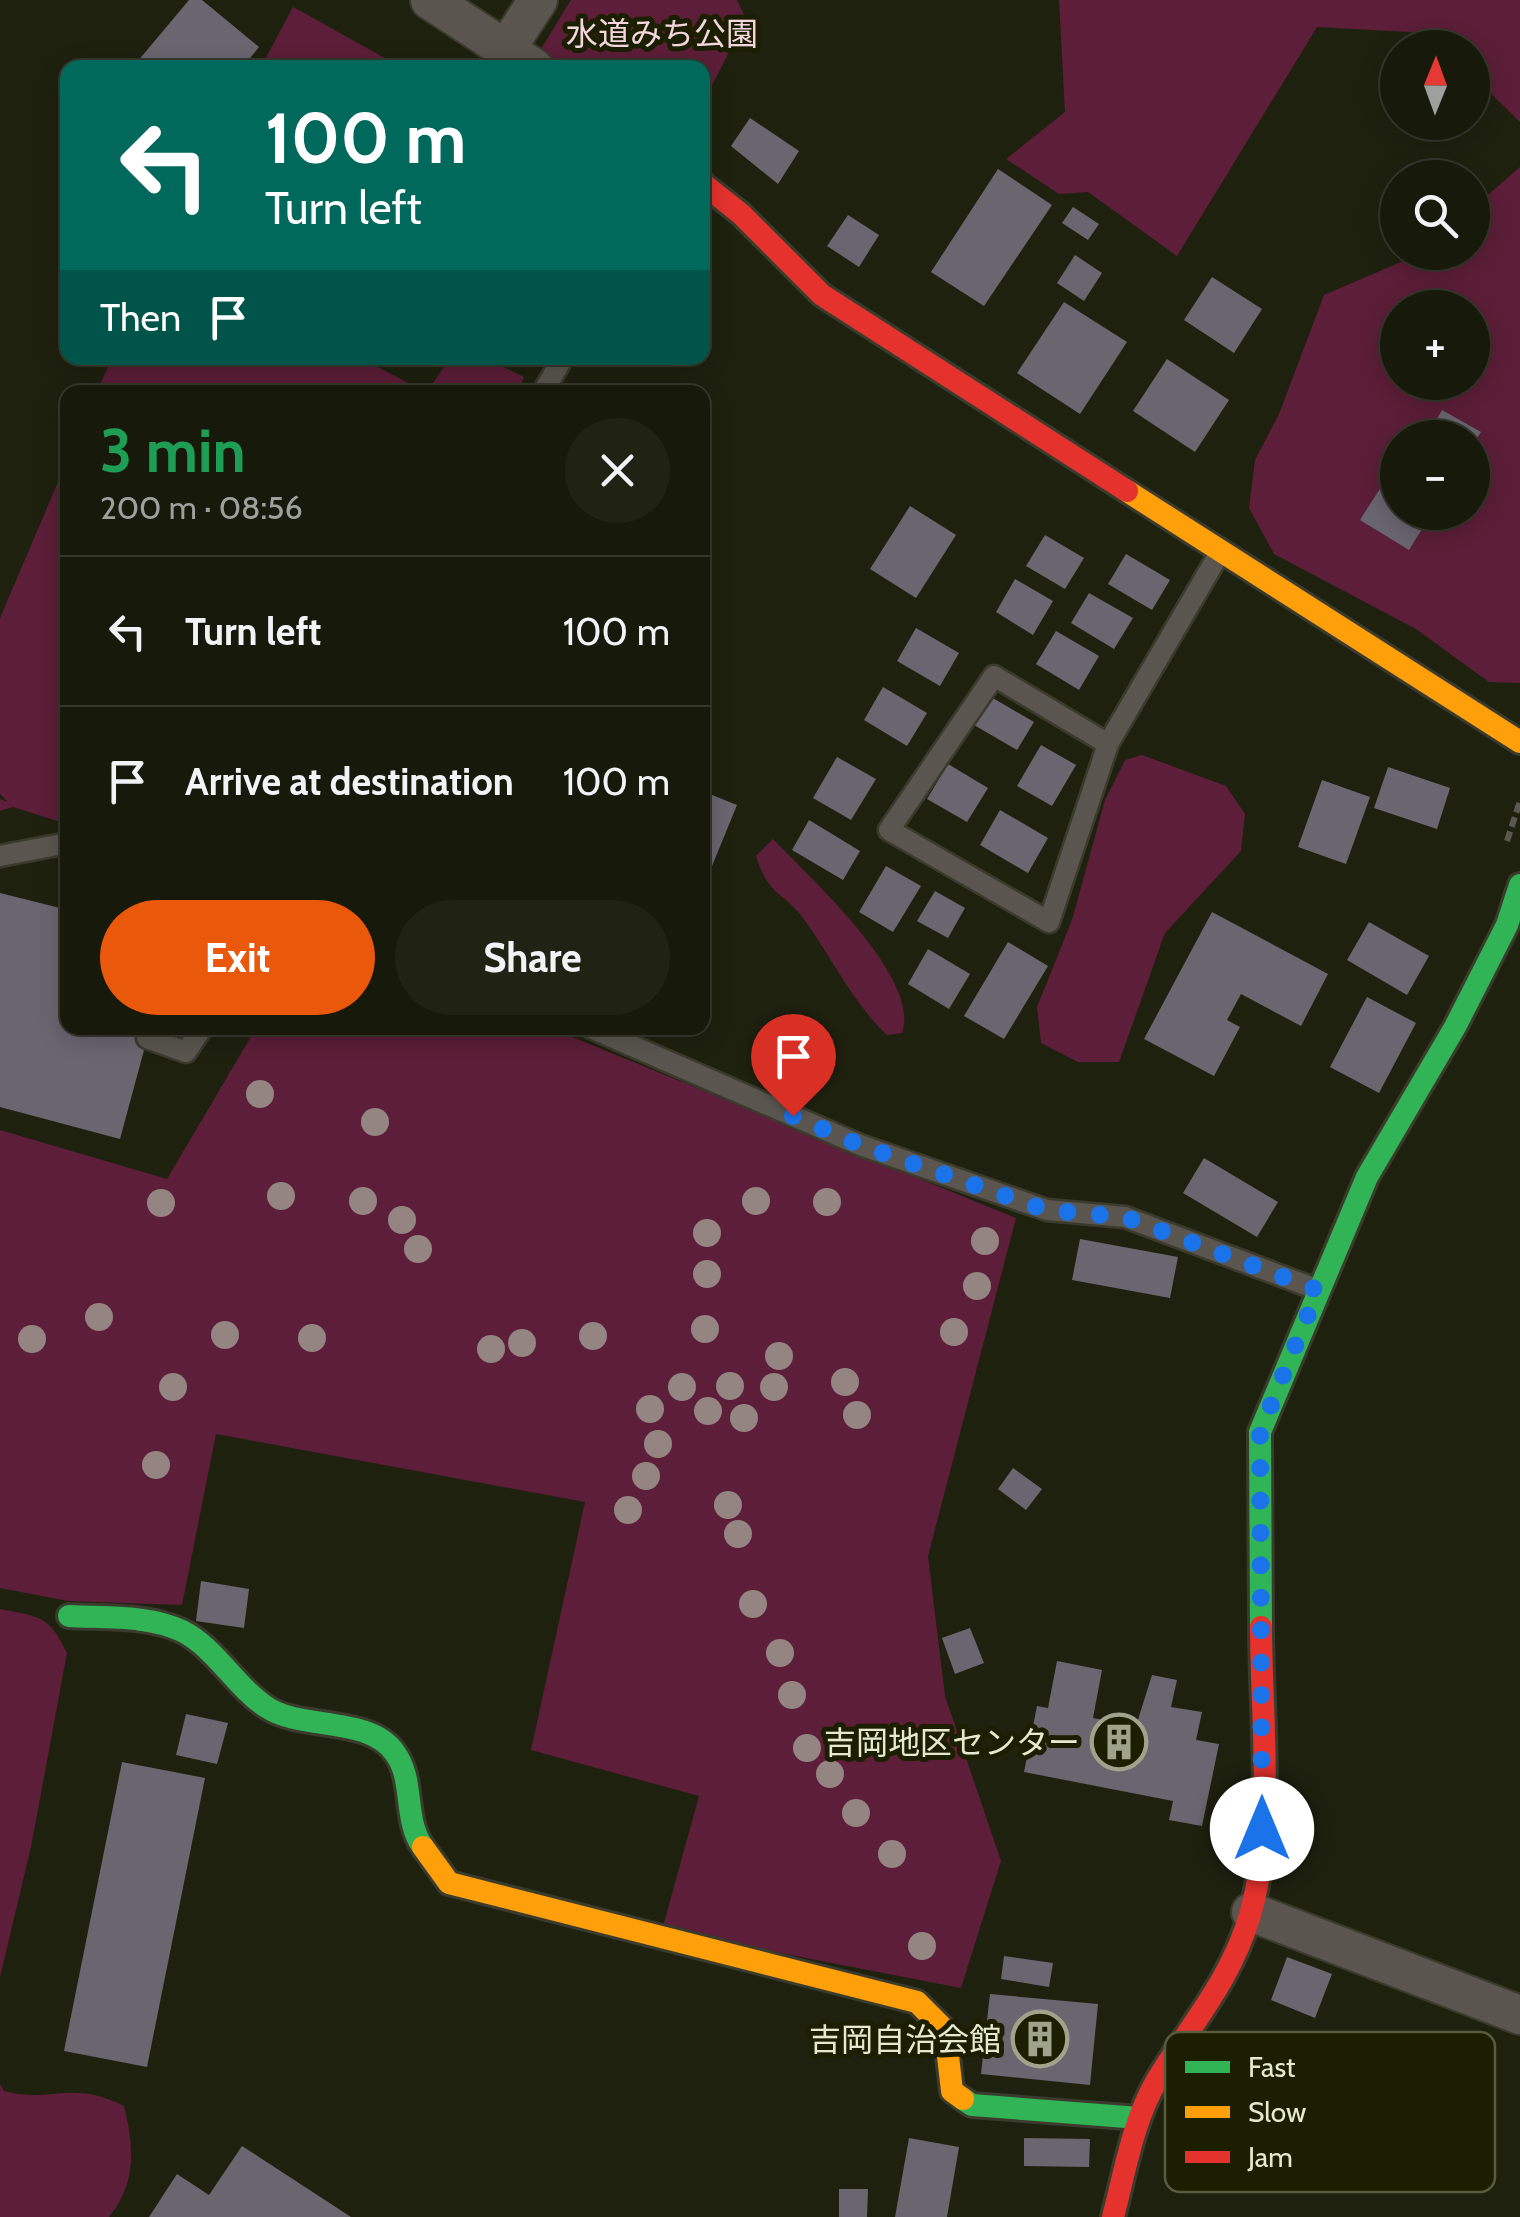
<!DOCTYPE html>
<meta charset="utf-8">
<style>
:root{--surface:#17190b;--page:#202214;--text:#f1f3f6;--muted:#9ea09d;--line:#36382c;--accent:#ea580c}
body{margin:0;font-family:Cabin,"Noto Sans JP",sans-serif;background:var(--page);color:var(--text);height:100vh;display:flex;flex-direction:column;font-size:38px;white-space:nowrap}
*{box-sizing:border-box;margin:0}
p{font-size:32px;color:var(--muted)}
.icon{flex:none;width:55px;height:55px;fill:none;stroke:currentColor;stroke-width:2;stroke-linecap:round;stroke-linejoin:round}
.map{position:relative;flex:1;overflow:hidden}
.sheet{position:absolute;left:60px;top:385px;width:650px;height:650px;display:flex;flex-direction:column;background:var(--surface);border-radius:20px;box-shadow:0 5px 25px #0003,0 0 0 2px var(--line)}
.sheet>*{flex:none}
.banner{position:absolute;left:60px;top:60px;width:650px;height:305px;border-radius:20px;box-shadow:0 5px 25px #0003,0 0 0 2px var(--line);background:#00695c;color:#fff;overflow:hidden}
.needle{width:65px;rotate:1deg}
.controls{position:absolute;left:1380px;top:30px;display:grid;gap:20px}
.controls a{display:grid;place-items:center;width:110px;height:110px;border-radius:50%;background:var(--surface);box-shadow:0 5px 25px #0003,0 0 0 2px var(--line);font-size:50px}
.pin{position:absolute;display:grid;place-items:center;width:85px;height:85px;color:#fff;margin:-102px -42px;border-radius:50% 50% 50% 0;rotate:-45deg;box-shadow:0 0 10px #0007}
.pin .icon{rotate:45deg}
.me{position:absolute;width:110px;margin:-55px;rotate:0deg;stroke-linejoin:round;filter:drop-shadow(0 0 8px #0008)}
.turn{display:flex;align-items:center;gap:35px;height:210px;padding:0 40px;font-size:45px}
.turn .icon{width:130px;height:130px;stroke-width:2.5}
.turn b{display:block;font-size:70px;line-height:85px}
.then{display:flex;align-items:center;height:95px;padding:0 40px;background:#0003;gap:20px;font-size:38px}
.round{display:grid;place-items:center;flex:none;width:105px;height:105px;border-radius:52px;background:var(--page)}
.headline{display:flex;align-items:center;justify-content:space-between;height:170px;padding:0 40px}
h1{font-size:60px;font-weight:800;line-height:75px;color:#1e9e55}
.cta{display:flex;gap:20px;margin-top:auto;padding:20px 40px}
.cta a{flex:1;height:115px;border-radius:60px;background:var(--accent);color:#fff;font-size:40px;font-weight:800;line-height:115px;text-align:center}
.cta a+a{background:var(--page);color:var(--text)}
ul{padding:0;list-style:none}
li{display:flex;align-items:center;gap:30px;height:150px;padding:0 40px;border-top:2px solid var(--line)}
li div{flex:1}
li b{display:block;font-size:38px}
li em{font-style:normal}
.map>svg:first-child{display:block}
.green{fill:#5c1e38;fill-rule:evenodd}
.building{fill:#6a6670}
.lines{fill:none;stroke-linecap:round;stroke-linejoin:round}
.lane-casing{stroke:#3a3b2c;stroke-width:25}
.street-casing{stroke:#3a3b2c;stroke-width:42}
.fast-casing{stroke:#3a3b2c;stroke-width:28}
.slow-casing{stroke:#3a3b2c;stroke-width:28}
.jam-casing{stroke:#3a3b2c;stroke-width:28}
.path{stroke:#5a584f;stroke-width:6;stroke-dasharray:10 5;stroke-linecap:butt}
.lane{stroke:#5a554f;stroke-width:20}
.street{stroke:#5a554f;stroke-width:38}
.fast{stroke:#30b455;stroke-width:22}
.slow{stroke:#ff9f0a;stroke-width:22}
.jam{stroke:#e5322d;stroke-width:22}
.tree{fill:#948582}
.route{stroke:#1a73e8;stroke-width:18;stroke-dasharray:0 32.4}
.labels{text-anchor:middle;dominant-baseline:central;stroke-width:10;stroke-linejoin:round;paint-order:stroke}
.park-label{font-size:32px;fill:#f3d6e0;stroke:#1b1f00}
.poi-label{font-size:32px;fill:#e4e9d0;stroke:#1b1f00;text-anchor:end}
.key{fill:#1b1f00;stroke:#575c3e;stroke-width:2.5}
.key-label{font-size:28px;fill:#e4e9d0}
</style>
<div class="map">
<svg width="1520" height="2217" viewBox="0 0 1520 2217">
<rect width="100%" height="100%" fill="#1f210f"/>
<path class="green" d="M 571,0 L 737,0 L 746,19 L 703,103 L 702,68 L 554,67 L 536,57 Z
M 1059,0 L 1520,0 L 1520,122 L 1473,76 L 1472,48 L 1443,47 L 1428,33 L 1317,27 L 1177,256 L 1088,192 L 1059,194 L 1006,159 L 1065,112 Z
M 293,7 L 401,67 L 261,67 Z
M 1520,167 L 1520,683 L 1489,682 L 1416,629 L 1274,554 L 1249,508 L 1255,460 L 1279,414 L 1324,295 L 1422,253 L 1472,252 L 1473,208 ZM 1398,308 L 1472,308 L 1472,382 L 1398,382 ZM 1398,438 L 1472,438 L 1472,512 L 1398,512 Z
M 112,358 L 361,358 L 425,392 L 97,392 Z
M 450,358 L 485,358 L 524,377 L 517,392 L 427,392 Z
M 67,461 L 67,824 L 13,807 L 0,811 L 0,799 L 8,802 L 0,794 L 0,618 Z
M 1142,755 L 1226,786 L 1245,814 L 1241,851 L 1165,933 L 1119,1062 L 1078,1062 L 1041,1043 L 1037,1007 L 1072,920 L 1105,800 L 1125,760 Z
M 773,839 C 809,877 922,978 902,1033 L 887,1035 C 853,1003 833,960 806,922 C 784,890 770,900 756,856 Z
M 256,1028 L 550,1028 L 1016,1218 L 928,1556 L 945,1696 L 1001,1861 L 961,1988 L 662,1930 L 699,1796 L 531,1750 L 585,1502 L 216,1434 L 182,1605 L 68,1601 L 0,1588 L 0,1130 L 167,1179 Z
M 0,1609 C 40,1617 49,1615 67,1653 L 31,1847 L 0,1977 Z
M 0,2084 L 4,2091 C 54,2104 69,2079 124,2106 C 134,2147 137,2183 109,2217 L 0,2217 Z"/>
<path class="building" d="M 189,0 L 202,0 L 259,47 L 242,68 L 132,68 Z
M 750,118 L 799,151 L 778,184 L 731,146 Z
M 998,169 L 1052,205 L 984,306 L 931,272 Z
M 1073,207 L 1099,224 L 1088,240 L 1062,223 Z
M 848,215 L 879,235 L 859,267 L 827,246 Z
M 1075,255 L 1102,273 L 1084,301 L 1057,283 Z
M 1212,277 L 1262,309 L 1234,353 L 1184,320 Z
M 1064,302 L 1127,342 L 1080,414 L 1017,373 Z
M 1167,359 L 1229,400 L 1195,452 L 1133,411 Z
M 1442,410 L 1481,432 L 1472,446 L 1472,438 L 1426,438 Z
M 1381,487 L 1398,497 L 1398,512 L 1430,516 L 1409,550 L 1360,520 Z
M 910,506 L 956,535 L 916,598 L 870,569 Z
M 1045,535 L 1084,558 L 1065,589 L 1026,566 Z
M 1126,554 L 1170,580 L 1152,610 L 1108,584 Z
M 1015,579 L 1053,601 L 1033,635 L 996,612 Z
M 1089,593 L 1133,618 L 1114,649 L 1071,623 Z
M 916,628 L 959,653 L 940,686 L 897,661 Z
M 1056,631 L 1099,656 L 1079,690 L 1036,664 Z
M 883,687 L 927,713 L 907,746 L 864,720 Z
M 991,697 L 1034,722 L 1017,750 L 974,725 Z
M 1041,745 L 1076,765 L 1052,806 L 1017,786 Z
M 837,757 L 876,779 L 851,820 L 813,798 Z
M 948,764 L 988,788 L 967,822 L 927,799 Z
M 1388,767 L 1450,788 L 1437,829 L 1374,808 Z
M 1322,780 L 1370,797 L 1346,864 L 1298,847 Z
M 702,791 L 737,805 L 703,888 L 702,888 Z
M 1000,810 L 1048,838 L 1028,873 L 980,845 Z
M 809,820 L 860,851 L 843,880 L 792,850 Z
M 886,866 L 921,886 L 893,932 L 859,912 Z
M 935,891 L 965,908 L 948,938 L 917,921 Z
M 0,893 L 68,910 L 68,1028 L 150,1028 L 120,1139 L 0,1107 Z
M 1212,912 L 1328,974 L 1301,1026 L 1241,994 L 1227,1020 L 1240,1027 L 1214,1076 L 1144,1039 Z
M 1369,922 L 1429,956 L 1407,995 L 1347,960 Z
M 1008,942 L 1048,966 L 1004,1039 L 964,1016 Z
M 928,949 L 970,974 L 949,1009 L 908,984 Z
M 1367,997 L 1416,1023 L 1379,1093 L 1330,1067 Z
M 1204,1158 L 1278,1202 L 1257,1237 L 1183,1193 Z
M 1080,1239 L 1178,1257 L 1170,1298 L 1072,1280 Z
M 1013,1468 L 1042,1489 L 1026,1510 L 998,1489 Z
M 201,1581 L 249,1589 L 244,1628 L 196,1621 Z
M 970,1628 L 984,1663 L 955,1674 L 942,1638 Z
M 1057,1661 L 1102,1670 L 1093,1718 L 1136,1726 L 1152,1675 L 1177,1680 L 1171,1707 L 1202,1712 L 1196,1740 L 1219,1744 L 1202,1826 L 1169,1820 L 1173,1801 L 1024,1772 L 1037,1706 L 1048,1708 Z
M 186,1714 L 228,1723 L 217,1764 L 176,1755 Z
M 122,1762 L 205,1778 L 147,2067 L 64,2051 Z
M 1004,1956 L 1053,1963 L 1049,1987 L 1001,1979 Z
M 1287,1957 L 1332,1974 L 1315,2018 L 1271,2000 Z
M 990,1994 L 1098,2004 L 1090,2085 L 981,2074 Z
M 909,2138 L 959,2147 L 947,2217 L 895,2217 Z
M 1024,2138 L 1090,2139 L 1089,2167 L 1024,2166 Z
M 242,2146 L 351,2217 L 149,2217 L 177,2174 L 209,2195 Z
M 839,2189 L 868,2189 L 867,2217 L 839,2217 Z"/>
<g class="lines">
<g class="lane-casing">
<path id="lane" d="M 543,392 L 563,358
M 1108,744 L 994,676 L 889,830 L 1049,922 L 1108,744 L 1219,554
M 0,856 L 68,843
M 591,1028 L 860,1145 L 1047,1210 L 1125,1217 L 1316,1289
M 147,1038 L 186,1052 L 202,1028"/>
</g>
<g class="street-casing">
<path id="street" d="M 430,0 L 534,68
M 506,49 L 538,0
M 1251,1912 L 1520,2015"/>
</g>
<g class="fast-casing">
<path id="fast" d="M 69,1616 C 106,1618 148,1615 182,1631 C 215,1647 236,1688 268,1708 C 302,1730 370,1716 395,1753 C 415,1780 403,1820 423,1847
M 1261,1627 L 1260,1432 L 1367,1177 L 1455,1027 L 1507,925 L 1520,885
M 963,2099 L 972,2105 L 1139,2118"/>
</g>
<g class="slow-casing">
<path id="slow" d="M 1127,491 L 1520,742
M 423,1847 L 449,1883 L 917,2002 L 945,2030 L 952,2091 L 963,2099"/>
</g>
<g class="jam-casing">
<path id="jam" d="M 702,183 L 741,214 L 822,295 L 1127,491
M 1113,2217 C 1125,2171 1133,2121 1157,2080 C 1191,2024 1231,1980 1250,1915 C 1275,1830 1261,1716 1261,1627"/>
</g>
<path class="path" d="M 1507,841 L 1520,801"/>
<use href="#lane" class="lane"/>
<use href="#street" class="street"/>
<use href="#fast" class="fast"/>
<use href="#slow" class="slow"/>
<use href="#jam" class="jam"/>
</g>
<g class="tree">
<circle cx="260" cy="1094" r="14"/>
<circle cx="375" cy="1122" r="14"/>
<circle cx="281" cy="1196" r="14"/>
<circle cx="363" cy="1201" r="14"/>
<circle cx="756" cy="1201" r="14"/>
<circle cx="827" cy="1202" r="14"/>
<circle cx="161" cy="1203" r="14"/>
<circle cx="402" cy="1220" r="14"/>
<circle cx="707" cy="1233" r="14"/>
<circle cx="985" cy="1241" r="14"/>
<circle cx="418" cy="1249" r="14"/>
<circle cx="707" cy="1274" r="14"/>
<circle cx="977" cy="1286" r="14"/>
<circle cx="99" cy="1317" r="14"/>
<circle cx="705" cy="1329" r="14"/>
<circle cx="954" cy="1332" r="14"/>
<circle cx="225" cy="1335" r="14"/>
<circle cx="593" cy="1336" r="14"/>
<circle cx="312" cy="1338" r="14"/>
<circle cx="32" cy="1339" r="14"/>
<circle cx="522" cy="1343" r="14"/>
<circle cx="491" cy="1349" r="14"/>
<circle cx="779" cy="1356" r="14"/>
<circle cx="845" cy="1382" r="14"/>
<circle cx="730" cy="1386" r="14"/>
<circle cx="173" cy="1387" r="14"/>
<circle cx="682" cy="1387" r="14"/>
<circle cx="774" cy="1387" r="14"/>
<circle cx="650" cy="1409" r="14"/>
<circle cx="708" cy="1411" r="14"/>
<circle cx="857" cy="1415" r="14"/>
<circle cx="744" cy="1418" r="14"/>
<circle cx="658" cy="1444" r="14"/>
<circle cx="156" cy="1465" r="14"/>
<circle cx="646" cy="1476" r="14"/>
<circle cx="728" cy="1505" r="14"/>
<circle cx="628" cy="1510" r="14"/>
<circle cx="738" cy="1534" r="14"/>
<circle cx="753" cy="1604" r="14"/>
<circle cx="780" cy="1653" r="14"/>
<circle cx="792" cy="1695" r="14"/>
<circle cx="807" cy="1748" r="14"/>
<circle cx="830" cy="1774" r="14"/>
<circle cx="856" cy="1813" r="14"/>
<circle cx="892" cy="1854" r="14"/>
<circle cx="922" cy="1946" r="14"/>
</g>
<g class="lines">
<path class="route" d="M 793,1116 L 860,1145 L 1046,1210 L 1125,1217 L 1318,1290 L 1260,1432 L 1262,1829"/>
</g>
<defs>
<g id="building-ring" transform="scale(2.875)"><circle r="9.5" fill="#1b1f00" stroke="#9fa38c" stroke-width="1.5"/><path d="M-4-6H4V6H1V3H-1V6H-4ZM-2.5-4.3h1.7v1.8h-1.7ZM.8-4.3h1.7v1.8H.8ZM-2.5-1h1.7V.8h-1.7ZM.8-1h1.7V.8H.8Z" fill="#9fa38c"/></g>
</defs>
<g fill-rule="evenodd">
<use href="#building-ring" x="1119" y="1742"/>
<use href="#building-ring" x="1040" y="2039"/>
</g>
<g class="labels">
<g class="park-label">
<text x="662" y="33">水道みち公園</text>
</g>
<g class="poi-label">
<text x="1080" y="1742">吉岡地区センター</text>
<text x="1001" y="2039">吉岡自治会館</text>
</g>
</g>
<rect x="1165" y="2032" width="330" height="160" rx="15" class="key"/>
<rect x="1185" y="2061" width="45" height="12" fill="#30b455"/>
<rect x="1185" y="2106" width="45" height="12" fill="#ff9f0a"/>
<rect x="1185" y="2151" width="45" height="12" fill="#e5322d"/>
<g class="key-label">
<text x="1248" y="2077">Fast</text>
<text x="1248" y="2122">Slow</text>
<text x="1248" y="2167">Jam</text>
</g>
</svg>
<div class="controls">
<a><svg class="needle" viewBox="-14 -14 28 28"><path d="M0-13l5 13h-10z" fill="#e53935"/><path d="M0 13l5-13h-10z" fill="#9ea09d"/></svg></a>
<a><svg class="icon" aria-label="search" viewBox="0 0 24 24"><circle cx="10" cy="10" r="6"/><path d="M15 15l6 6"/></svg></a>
<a>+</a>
<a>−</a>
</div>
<div class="pin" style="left:793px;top:1116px;background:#d93025"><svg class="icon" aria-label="arrive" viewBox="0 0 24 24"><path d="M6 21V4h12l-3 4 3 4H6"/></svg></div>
<svg class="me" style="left:1262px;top:1829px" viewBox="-20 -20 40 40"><circle r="19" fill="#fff"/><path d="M0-13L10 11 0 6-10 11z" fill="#1a73e8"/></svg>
<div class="banner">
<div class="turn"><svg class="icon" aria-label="left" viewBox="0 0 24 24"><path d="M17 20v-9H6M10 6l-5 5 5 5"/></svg><div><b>100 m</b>Turn left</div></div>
<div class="then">Then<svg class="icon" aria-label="arrive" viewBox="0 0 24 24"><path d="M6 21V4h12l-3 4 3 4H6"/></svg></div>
</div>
<section class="sheet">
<div class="headline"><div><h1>3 min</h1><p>200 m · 08:56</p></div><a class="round"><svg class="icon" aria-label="close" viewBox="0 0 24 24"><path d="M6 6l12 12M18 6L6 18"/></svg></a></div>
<ul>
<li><svg class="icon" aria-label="left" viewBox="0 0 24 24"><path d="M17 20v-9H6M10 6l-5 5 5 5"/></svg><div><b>Turn left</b></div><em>100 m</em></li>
<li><svg class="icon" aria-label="arrive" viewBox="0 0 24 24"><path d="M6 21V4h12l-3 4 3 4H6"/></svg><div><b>Arrive at destination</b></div><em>100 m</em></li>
</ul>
<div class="cta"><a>Exit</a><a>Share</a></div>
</section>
</div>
